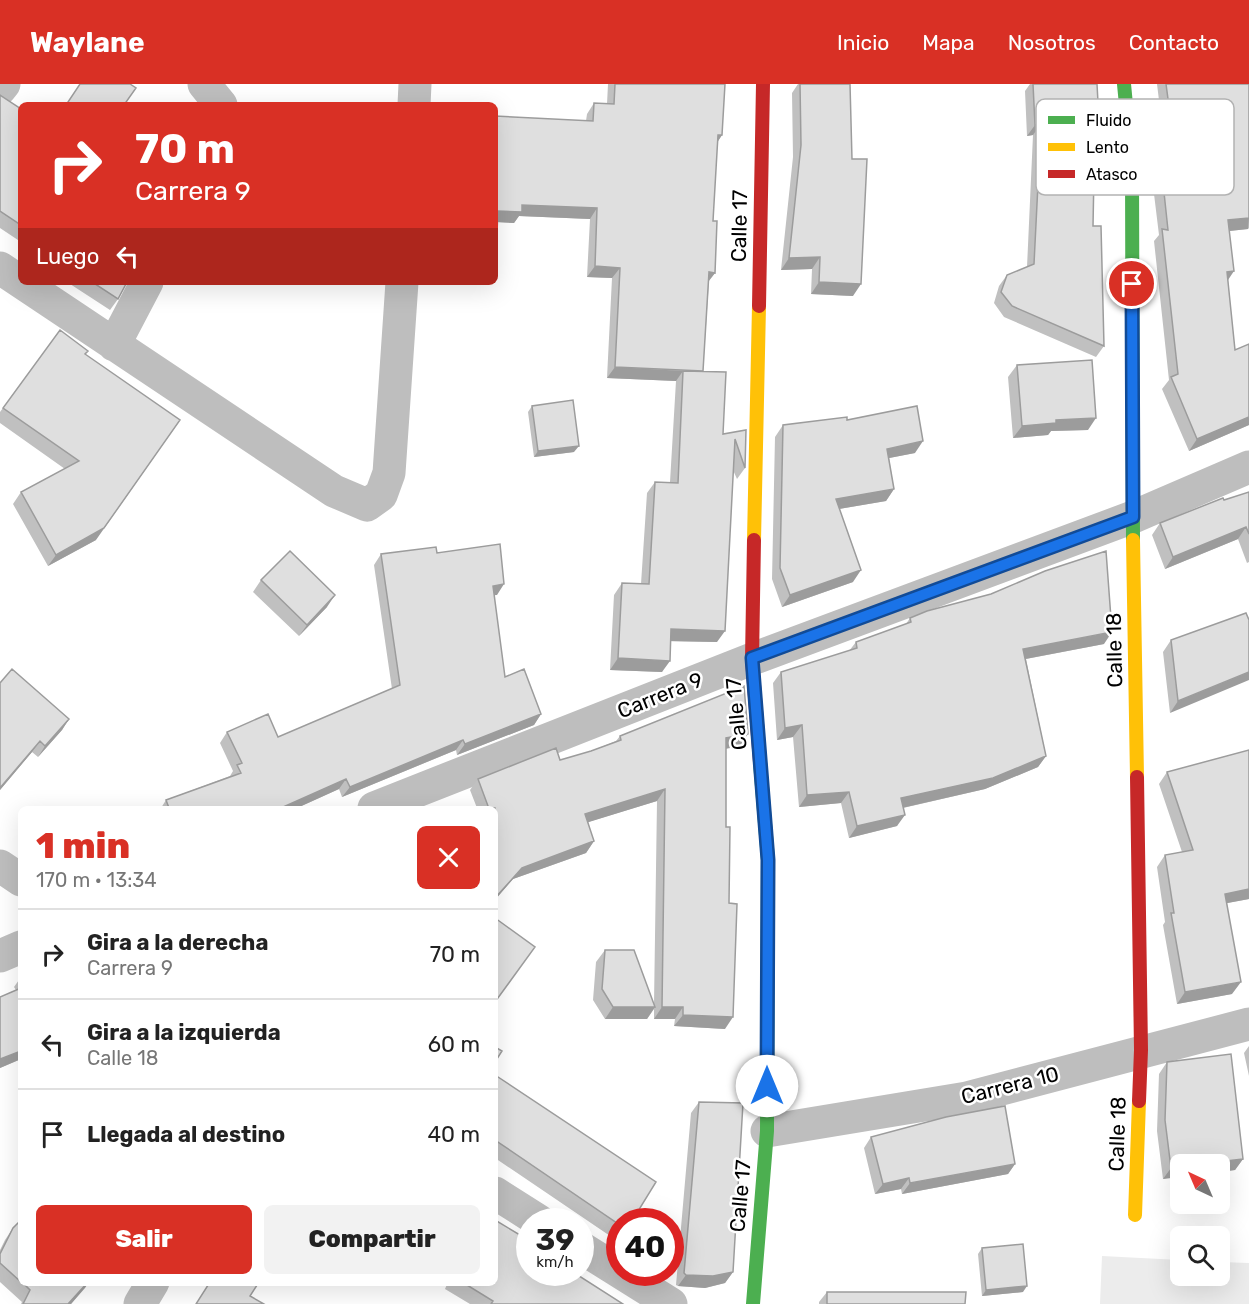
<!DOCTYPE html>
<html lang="es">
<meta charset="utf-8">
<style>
:root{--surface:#fff;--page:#f2f2f2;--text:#222;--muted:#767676;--line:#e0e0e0;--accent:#d93025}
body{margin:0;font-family:Rubik,sans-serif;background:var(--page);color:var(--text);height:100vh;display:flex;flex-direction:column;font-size:22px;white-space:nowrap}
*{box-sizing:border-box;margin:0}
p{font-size:20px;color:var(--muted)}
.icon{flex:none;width:33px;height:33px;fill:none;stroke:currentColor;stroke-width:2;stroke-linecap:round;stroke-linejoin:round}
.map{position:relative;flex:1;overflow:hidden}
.panel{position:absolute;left:18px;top:722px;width:480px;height:480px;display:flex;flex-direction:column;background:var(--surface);border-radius:9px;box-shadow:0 6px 24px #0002}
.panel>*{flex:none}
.hud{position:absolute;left:18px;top:18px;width:480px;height:183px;border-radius:9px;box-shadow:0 6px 24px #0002;background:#d93025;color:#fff;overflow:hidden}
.needle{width:39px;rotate:316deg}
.fabs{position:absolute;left:1170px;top:1070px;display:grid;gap:12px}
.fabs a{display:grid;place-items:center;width:60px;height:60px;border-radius:9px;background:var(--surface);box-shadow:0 6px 24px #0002;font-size:30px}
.speed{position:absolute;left:516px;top:1124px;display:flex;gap:12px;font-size:30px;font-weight:700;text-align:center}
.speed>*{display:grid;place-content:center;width:78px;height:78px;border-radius:50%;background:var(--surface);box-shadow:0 6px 24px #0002;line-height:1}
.speed small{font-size:15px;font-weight:400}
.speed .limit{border:9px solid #d22;background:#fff;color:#111}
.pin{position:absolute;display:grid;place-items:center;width:51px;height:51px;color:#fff;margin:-26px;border:3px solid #fff;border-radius:50%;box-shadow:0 2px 6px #0007}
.me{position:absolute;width:66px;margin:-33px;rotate:0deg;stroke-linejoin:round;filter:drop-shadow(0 0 4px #0008)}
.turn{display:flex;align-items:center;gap:21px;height:126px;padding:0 18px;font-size:27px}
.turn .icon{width:78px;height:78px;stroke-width:2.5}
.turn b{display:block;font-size:42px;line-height:51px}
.then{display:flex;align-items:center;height:57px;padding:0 18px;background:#0003;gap:12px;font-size:22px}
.round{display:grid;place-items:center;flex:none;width:63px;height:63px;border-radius:9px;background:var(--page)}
.head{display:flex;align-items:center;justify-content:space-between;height:102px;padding:0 18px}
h1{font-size:36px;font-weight:800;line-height:45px;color:var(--accent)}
.primary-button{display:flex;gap:12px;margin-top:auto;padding:12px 18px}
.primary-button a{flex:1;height:69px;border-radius:9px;background:var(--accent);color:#fff;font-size:24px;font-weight:800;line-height:69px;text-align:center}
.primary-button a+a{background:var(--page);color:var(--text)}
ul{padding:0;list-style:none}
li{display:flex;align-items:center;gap:18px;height:90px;padding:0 18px;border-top:2px solid var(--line)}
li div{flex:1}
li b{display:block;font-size:22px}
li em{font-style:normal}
header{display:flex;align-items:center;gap:36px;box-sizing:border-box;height:84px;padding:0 30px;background:var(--accent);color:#fff}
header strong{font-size:28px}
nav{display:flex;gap:33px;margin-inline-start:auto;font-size:21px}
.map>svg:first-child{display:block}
.green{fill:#ececec}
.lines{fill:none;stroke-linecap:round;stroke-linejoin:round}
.street{stroke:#bebebe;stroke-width:33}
.fast{stroke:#4caf50;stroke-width:14}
.slow{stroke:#ffc107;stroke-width:14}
.jam{stroke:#c62828;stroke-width:14}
.wall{fill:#c0c0c0}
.shaded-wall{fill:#9c9c9c}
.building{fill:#dfdfdf;stroke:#9c9c9c;stroke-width:1.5}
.route-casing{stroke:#114b97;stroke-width:15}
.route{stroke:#1a73e8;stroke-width:10}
.labels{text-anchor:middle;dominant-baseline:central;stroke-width:5;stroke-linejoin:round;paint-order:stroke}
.street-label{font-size:21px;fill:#000;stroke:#fff}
.key{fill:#fff;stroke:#b2b2b2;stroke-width:1.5}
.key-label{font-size:16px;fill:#000}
</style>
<header>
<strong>Waylane</strong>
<nav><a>Inicio</a><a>Mapa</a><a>Nosotros</a><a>Contacto</a></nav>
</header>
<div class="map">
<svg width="1249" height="1220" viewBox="0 0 1249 1220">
<rect width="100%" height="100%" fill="#fff"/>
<path class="green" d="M 1102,1172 L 1180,1176 L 1180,1191 L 1220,1191 L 1220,1178 L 1249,1179 L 1249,1220 L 1100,1220 Z"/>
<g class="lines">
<path class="street" d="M 204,0 L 221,21
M 0,5 L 4,0
M 414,21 L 415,0
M 0,184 L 334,407 L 367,421 L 381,411 L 389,389 L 402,198
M 114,261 L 147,198
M 374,724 L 752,575 L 1133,433 L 1249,383
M 0,782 L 21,796
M 0,872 L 21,863
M 767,1047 L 967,1014 L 1249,940
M 495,1109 L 539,1137
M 580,1163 L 620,1188
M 620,1188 L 671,1220
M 140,1220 L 153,1198"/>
<path class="fast" d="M 1124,0 L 1132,83 L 1133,456
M 753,1220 L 767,1047 L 768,776 L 760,678"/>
<path class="slow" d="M 754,456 L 759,222
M 1133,456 L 1137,693
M 1135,1131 L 1139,1017"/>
<path class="jam" d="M 759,222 L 763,0
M 754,456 L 752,575 L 760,678
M 1137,693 L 1141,966 L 1139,1017"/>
</g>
<path class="wall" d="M 608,0 L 725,0 L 722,51 L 717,58 L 713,137 L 715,189 L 709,197 L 703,287 L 723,350 L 746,346 L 745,384 L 737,395 L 733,386 L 717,558 L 671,557 L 662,588 L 610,586 L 614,511 L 622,499 L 641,500 L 647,409 L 655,398 L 670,398 L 676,297 L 607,294 L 612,194 L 587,193 L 590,135 L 519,132 L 514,139 L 498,138 L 497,148 L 495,151 L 495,32 L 586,37 L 587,30 L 594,19 L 607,20 Z
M 798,0 L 850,0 L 853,212 L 811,210 L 812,185 L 781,186 L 793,73 L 792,9 Z
M 1030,0 L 1097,0 L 1095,42 L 1093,142 L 1104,262 L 1096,273 L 1004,233 L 994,219 L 999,202 L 1007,191 L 1027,183 L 1033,51 L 1027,52 L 1025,7 Z
M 1157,0 L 1249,0 L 1249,144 L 1248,145 L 1229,147 L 1228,197 L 1235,266 L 1249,260 L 1249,341 L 1189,367 L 1162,305 L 1169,296 L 1154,157 L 1159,151 L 1154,110 L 1163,99 L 1169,98 Z
M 0,11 L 21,25 L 21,158 L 0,144 Z
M 67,198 L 127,198 L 118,215 L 110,226 Z
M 60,246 L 85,270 L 96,456 L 48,482 L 13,420 L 21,408 L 65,385 L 0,339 L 0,328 Z
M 1017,281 L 1088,346 L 1051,347 L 1048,351 L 1013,354 L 1008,293 Z
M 532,322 L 574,368 L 534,373 L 528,328 Z
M 783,341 L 915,369 L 889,374 L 894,405 L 886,417 L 839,425 L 853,498 L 782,523 L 772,495 L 775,353 Z
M 1249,408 L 1249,478 L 1247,479 L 1238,455 L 1165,485 L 1152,451 L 1160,439 Z
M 437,469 L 497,511 L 494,511 L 505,593 L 541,630 L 534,641 L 457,671 L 456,666 L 342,713 L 339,705 L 297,724 L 161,724 L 166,716 L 230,692 L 233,687 L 220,659 L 227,648 L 278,653 L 392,605 L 374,481 L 381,470 Z
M 261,496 L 327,523 L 299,552 L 253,508 Z
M 910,534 L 1104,560 L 1026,575 L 1046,672 L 1038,683 L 985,705 L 903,724 L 897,742 L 849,754 L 841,719 L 799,723 L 793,653 L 777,656 L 773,599 L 781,588 L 849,567 L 856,558 L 906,540 Z
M 1249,536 L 1170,629 L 1163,568 L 1171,556 Z
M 0,599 L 69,635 L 62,646 L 38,673 L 32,668 L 0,706 Z
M 620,652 L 740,662 L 726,665 L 725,945 L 674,942 L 675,935 L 654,935 L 654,925 L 647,935 L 605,935 L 593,916 L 596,878 L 605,866 L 654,920 L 657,717 L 588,738 L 594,757 L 586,769 L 513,795 L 495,724 L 477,724 L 470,706 L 478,695 L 560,676 L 591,667 L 616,657 Z
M 1249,666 L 1249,815 L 1227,819 L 1232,910 L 1177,920 L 1163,841 L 1165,838 L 1157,783 L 1165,771 L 1182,768 L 1159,700 L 1167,688 Z
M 21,893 L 21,975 L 0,984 L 0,913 L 16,906 L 14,903 Z
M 1249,962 L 1249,992 L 1244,969 Z
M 1167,978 L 1243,1075 L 1235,1086 L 1220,1088 L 1220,1080 L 1163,1095 L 1157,1047 L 1159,990 Z
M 495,991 L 620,1137 L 620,1156 L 619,1158 L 495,1074 Z
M 699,1018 L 733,1188 L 725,1199 L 705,1204 L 678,1202 L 676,1201 L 691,1029 Z
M 871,1053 L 1015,1080 L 1008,1090 L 902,1110 L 901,1105 L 875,1110 L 864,1064 Z
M 13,1144 L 21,1198 L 89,1198 L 71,1220 L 21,1220 L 22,1218 L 0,1198 L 0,1166 L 5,1156 Z
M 982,1164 L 1023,1208 L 982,1212 L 978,1170 Z
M 530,1188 L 623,1220 L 470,1220 L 445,1205 L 448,1198 L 495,1198 Z
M 827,1208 L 965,1220 L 819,1220 L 819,1218 Z"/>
<path class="shaded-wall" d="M 1041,40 L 1033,51 L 1027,52 L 1035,41 Z
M 718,51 L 722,51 L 715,62 Z
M 522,121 L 597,124 L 590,135 L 519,132 L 514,139 L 495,138 L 498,127 Z
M 1249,134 L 1248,145 L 1220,148 L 1228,136 Z
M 820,173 L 812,185 L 781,186 L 789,174 Z
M 595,182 L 620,184 L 612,194 L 587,193 Z
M 1234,187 L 1226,199 L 1227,188 Z
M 709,188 L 715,189 L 707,199 Z
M 819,198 L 861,200 L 853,212 L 811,210 Z
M 615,283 L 683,287 L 676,297 L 607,294 Z
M 1249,333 L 1249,341 L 1189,367 L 1197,355 Z
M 1096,334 L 1088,346 L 1051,347 L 1048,351 L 1013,354 L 1022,342 L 1056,336 Z
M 180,336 L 96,456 L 48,482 L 56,471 Z
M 923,357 L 915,369 L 879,376 L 887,365 Z
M 579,362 L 574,368 L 534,373 L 538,367 Z
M 894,405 L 886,417 L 827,427 L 836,415 Z
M 1246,443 L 1238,455 L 1165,485 L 1173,473 Z
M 861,486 L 853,498 L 782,523 L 790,511 Z
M 504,500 L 497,511 L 485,512 L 493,502 Z
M 335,511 L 327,523 L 299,552 L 307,541 Z
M 671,545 L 725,547 L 717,558 L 663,557 Z
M 1112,548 L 1104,560 L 1015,577 L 1023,565 Z
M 618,574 L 670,577 L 662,588 L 610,586 Z
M 1249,588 L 1249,596 L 1170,629 L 1178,617 Z
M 541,630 L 534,641 L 457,671 L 465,660 Z
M 69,635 L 62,646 L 38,673 L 45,662 Z
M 802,641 L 793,653 L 777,656 L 785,644 Z
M 748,650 L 740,662 L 717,666 L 726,654 Z
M 463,656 L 456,666 L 342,713 L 350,703 Z
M 40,657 L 32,668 L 0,706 L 0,704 Z
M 1046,672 L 1038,683 L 985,705 L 893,726 L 901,714 Z
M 346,695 L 339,705 L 297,724 L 281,724 Z
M 665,705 L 657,717 L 576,742 L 585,730 Z
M 849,708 L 841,719 L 799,723 L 807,711 Z
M 905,731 L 897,742 L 849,754 L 857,742 Z
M 594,757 L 586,769 L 513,795 L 495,816 L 495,814 L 522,784 Z
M 1249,805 L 1249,815 L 1217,821 L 1225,810 Z
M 1241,898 L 1232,910 L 1177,920 L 1185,908 Z
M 613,923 L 655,923 L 647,935 L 605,935 Z
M 662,923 L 683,923 L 675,935 L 654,935 Z
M 683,931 L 733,933 L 725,945 L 674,942 Z
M 21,967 L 21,975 L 0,984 L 0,975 Z
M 1243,1075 L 1235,1086 L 1220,1088 L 1220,1080 L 1200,1080 Z
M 1015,1080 L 1008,1090 L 902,1110 L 910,1099 Z
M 1180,1082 L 1180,1093 L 1163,1095 L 1171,1084 Z
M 909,1094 L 901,1105 L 875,1110 L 883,1100 Z
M 733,1188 L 725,1199 L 705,1204 L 678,1202 L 686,1191 Z
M 88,1198 L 89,1198 L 85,1204 L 71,1220 L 68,1220 Z
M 1027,1202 L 1023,1208 L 982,1212 L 986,1206 Z"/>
<path class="building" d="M 80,0 L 130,0 L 136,4 L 124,21 L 66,21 Z
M 615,0 L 725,0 L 722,51 L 718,51 L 713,137 L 717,137 L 715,189 L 709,188 L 703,287 L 615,283 L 620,184 L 595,182 L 597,124 L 522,121 L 522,128 L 498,127 L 497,148 L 495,148 L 495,32 L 593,37 L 594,19 L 614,20 Z
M 800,0 L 850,0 L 852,75 L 867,75 L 861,200 L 819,198 L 820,173 L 789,174 L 801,61 Z
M 1033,0 L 1097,0 L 1099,37 L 1095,37 L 1093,142 L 1101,142 L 1104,262 L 1012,222 L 1001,208 L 1007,191 L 1034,180 L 1041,40 L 1035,41 Z
M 1166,0 L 1249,0 L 1249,134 L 1228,136 L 1234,187 L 1227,188 L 1235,266 L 1249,260 L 1249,333 L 1197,355 L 1171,293 L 1178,290 L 1162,145 L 1168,146 L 1163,99 L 1179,97 Z
M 0,11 L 21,25 L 21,141 L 0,127 Z
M 92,198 L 127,198 L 118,215 Z
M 60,246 L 88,267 L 85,270 L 180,336 L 104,444 L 56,471 L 21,408 L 79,377 L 3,324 Z
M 1092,276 L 1096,334 L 1056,336 L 1056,339 L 1022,342 L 1017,281 Z
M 683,287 L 726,288 L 723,350 L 746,346 L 745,384 L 735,355 L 725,547 L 671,545 L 670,577 L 618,574 L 622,499 L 649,500 L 655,398 L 678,399 Z
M 573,316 L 579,362 L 538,367 L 532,322 Z
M 917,322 L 923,357 L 887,365 L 894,405 L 836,415 L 861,486 L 790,511 L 780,484 L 783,341 L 847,333 L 847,336 Z
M 1249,408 L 1249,450 L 1246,443 L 1173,473 L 1160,439 L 1223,414 L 1224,416 Z
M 500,460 L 504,500 L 493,502 L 505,593 L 524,585 L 541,630 L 465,660 L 463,656 L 350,703 L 346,695 L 281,724 L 169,724 L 166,716 L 241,689 L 237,681 L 242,679 L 227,648 L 268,630 L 278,653 L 400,601 L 381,470 L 436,463 L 437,469 Z
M 290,467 L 335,511 L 307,541 L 261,496 Z
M 1106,467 L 1112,548 L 1023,565 L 1046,672 L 993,694 L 901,714 L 905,731 L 857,742 L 849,708 L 807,711 L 802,641 L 785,644 L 781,588 L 857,564 L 856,558 L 911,538 L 910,534 L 927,527 L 991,510 L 1045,487 Z
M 1246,529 L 1249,536 L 1249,588 L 1178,617 L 1171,556 Z
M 12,585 L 69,635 L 45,662 L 40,657 L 0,704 L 0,599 Z
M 744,602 L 748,650 L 726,654 L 726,743 L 730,743 L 729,819 L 737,820 L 733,933 L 683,931 L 683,923 L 662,923 L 665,705 L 585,730 L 594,757 L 522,784 L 495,814 L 495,724 L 486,724 L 488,722 L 478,695 L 556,664 L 560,676 L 591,667 L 621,656 L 620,652 Z
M 1249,666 L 1249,805 L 1225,810 L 1241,898 L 1185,908 L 1171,829 L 1174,829 L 1165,771 L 1193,766 L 1167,688 Z
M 495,834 L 535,863 L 495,918 Z
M 605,866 L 634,866 L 655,923 L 613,923 L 602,905 Z
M 21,904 L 21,967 L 0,975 L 0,913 Z
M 495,963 L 502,967 L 495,978 Z
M 1231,970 L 1243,1075 L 1200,1080 L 1180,1080 L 1180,1082 L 1171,1084 L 1165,1036 L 1167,978 Z
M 495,991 L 656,1098 L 632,1137 L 620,1137 L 620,1141 L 495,1056 Z
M 699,1018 L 743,1019 L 733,1188 L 713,1192 L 686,1191 L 684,1189 Z
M 1005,1022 L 1015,1080 L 910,1099 L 909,1094 L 883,1100 L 871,1053 L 946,1033 Z
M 21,1136 L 21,1198 L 0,1179 L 0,1170 L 13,1144 Z
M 495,1136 L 530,1157 L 530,1188 L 573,1188 L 623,1220 L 491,1220 L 493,1217 L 462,1198 L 495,1198 Z
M 1023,1160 L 1027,1202 L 986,1206 L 982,1164 Z
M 22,1198 L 88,1198 L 68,1220 L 23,1220 L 30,1206 Z
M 210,1198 L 259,1198 L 250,1212 L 264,1220 L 196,1220 Z
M 827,1208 L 966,1208 L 965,1220 L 827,1220 Z"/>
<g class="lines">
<g class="route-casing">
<path id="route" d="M 767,1002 L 768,776 L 752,574 L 1133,433 L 1132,200"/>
</g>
<use href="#route" class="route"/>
</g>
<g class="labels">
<g class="street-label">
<text transform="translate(739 142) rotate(-89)">Calle 17</text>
<text transform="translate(1114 566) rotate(-91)">Calle 18</text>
<text transform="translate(660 611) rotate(-22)">Carrera 9</text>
<text transform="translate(736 630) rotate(-95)">Calle 17</text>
<text transform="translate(1010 1001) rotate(-14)">Carrera 10</text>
<text transform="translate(1117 1050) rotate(-88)">Calle 18</text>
<text transform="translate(740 1112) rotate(-85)">Calle 17</text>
</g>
</g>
<rect x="1036" y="15" width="198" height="96" rx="9" class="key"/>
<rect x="1048" y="32" width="27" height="8" fill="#4caf50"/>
<rect x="1048" y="59" width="27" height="8" fill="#ffc107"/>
<rect x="1048" y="86" width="27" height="8" fill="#c62828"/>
<g class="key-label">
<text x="1086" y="42">Fluido</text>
<text x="1086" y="69">Lento</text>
<text x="1086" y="96">Atasco</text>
</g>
</svg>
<div class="fabs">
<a><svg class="needle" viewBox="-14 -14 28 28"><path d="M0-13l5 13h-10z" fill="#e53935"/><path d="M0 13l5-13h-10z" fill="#767676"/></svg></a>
<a><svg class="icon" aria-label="search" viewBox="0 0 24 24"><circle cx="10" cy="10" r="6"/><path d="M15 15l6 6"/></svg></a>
</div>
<div class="speed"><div>39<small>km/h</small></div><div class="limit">40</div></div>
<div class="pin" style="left:1132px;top:200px;background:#d93025"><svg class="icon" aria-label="arrive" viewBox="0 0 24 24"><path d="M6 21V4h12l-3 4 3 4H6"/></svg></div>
<svg class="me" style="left:767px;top:1002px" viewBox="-20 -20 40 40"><circle r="19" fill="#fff"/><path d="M0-13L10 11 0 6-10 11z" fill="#1a73e8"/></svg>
<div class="hud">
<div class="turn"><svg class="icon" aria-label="right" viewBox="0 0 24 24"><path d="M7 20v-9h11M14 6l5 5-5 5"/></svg><div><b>70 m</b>Carrera 9</div></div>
<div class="then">Luego<svg class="icon" aria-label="left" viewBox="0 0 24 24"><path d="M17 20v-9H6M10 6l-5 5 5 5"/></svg></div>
</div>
<section class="panel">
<div class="head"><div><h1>1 min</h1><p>170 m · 13:34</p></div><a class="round" style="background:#d93025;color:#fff"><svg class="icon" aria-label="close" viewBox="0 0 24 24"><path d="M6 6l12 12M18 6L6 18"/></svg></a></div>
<ul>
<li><svg class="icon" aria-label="right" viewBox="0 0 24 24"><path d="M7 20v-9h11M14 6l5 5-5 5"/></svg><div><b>Gira a la derecha</b><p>Carrera 9</p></div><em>70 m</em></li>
<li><svg class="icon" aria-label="left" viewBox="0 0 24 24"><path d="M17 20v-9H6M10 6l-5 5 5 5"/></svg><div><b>Gira a la izquierda</b><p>Calle 18</p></div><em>60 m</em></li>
<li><svg class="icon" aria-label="arrive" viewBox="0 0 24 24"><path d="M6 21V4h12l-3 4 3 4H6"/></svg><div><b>Llegada al destino</b></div><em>40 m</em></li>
</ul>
<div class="primary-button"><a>Salir</a><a>Compartir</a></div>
</section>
</div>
